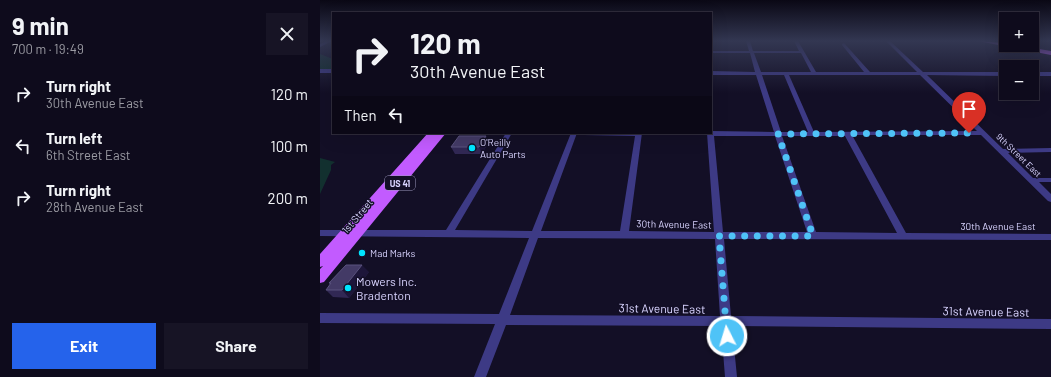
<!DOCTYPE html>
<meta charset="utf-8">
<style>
:root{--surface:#0e0b1c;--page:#171425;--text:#f1f3f6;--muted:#9b9ba3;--line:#2e2b3b;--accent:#2563eb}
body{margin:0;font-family:Barlow,sans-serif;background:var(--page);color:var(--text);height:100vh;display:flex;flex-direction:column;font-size:15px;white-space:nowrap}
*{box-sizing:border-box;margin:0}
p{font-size:13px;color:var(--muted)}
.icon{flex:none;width:22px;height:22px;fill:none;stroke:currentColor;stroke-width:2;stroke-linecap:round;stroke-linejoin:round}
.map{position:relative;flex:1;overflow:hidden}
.details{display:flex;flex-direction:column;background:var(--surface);width:320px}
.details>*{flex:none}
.hud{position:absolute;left:12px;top:12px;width:380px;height:122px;border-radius:0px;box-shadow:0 4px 16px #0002,0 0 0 1px var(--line);background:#0e0b1c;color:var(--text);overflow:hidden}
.tools{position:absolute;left:679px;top:12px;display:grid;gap:8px}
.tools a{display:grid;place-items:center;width:40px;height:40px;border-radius:0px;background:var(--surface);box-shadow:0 4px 16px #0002,0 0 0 1px var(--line);font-size:20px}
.pin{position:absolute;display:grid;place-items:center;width:34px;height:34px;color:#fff;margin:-41px -17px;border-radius:50% 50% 50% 0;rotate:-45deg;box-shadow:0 0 4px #0007}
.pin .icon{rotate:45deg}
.me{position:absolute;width:44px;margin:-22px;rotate:355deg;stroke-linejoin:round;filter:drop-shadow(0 0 3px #0008)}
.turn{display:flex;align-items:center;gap:14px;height:84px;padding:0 12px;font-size:18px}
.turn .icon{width:52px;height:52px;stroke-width:2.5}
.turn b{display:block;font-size:28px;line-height:34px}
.then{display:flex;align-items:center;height:38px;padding:0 12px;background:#0003;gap:8px;font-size:15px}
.round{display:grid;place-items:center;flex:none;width:42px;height:42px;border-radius:0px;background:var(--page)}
.head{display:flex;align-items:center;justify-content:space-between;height:68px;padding:0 12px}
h1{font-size:24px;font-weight:700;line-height:30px}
.primary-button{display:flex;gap:8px;margin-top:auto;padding:8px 12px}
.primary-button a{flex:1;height:46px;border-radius:0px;background:var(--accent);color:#fff;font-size:16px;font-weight:700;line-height:46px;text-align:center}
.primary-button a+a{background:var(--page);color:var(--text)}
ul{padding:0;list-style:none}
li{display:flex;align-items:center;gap:12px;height:52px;padding:0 12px}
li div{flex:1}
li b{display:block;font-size:15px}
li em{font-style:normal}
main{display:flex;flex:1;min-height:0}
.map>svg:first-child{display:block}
.green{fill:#12302f}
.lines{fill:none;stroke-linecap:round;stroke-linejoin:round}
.minor{fill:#3d3a85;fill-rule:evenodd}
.major{fill:#c25bff;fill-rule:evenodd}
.wall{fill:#312854}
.shaded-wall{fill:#1d163a}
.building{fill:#433a66;stroke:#5a527e}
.route{stroke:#4fc3f7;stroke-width:7;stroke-dasharray:0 12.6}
.poi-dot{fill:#00e5ff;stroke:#130f26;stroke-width:1.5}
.labels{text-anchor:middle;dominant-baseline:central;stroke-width:3;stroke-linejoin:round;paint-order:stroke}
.far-street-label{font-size:9px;fill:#d9d4ff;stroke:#130f26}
.shield{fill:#130f26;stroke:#9e99be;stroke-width:1}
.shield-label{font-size:9px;font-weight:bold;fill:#d9d4ff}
.poi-label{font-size:10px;fill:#d9d4ff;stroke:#130f26;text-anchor:start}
.street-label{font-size:10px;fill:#d9d4ff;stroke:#130f26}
.near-poi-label{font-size:12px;fill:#d9d4ff;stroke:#130f26;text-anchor:start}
.near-street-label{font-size:12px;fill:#d9d4ff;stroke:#130f26}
</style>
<main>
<section class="details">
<div class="head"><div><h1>9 min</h1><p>700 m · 19:49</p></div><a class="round"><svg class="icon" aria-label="close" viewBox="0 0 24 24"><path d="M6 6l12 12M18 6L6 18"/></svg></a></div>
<ul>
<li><svg class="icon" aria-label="right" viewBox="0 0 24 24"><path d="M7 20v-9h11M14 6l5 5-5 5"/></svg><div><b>Turn right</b><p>30th Avenue East</p></div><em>120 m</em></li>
<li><svg class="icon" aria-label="left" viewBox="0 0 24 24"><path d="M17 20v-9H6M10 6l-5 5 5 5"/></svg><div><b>Turn left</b><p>6th Street East</p></div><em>100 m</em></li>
<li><svg class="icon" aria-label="right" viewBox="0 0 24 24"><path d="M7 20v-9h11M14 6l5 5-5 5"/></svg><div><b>Turn right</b><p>28th Avenue East</p></div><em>200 m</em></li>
</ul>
<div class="primary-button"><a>Exit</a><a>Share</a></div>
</section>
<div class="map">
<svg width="731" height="377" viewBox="0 0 731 377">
<rect width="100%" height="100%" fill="#130f26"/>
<path class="green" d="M 0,54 L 13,59 L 13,70 L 0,70 Z
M 0,158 L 15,162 L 11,165 L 11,170 L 0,194 Z"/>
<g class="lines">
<path class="minor" d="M 7,41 L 12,41 L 0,47 L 0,44 Z
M 426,41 L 430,41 L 433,51 L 479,51 L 474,41 L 478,41 L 496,72 L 544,72 L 522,45 L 522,44 L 524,43 L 550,72 L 597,72 L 566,41 L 570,41 L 603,72 L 686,72 L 686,76 L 607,75 L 683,149 L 731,148 L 731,152 L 688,153 L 713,178 L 731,178 L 731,182 L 719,182 L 731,194 L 731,202 L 728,201 L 661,135 L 532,135 L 586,233 L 731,234 L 731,240 L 404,239 L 411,316 L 731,319 L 731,329 L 412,326 L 417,377 L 405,377 L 401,326 L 186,325 L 166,377 L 154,377 L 175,324 L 0,323 L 0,313 L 179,314 L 209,238 L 0,236 L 0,230 L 126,230 L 186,133 L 192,133 L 135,230 L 212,231 L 251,133 L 257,133 L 221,231 L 300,231 L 315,136 L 264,135 L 261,133 L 322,133 L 309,231 L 394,232 L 387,133 L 391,133 L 391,131 L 454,132 L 436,75 L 391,75 L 391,71 L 435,72 L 430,53 L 391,53 L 391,51 L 429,51 ZM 434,53 L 481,53 L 491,72 L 441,72 ZM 442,75 L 464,75 L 488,132 L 461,132 ZM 469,75 L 600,75 L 657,131 L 494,132 ZM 394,136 L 455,136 L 487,232 L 403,232 ZM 462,136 L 525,136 L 577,233 L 496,232 ZM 218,238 L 395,239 L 400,316 L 190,315 Z
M 0,69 L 13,69 L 13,73 L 0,73 Z
M 712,72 L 731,72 L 731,76 L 712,76 Z"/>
<path class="major" d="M 658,41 L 686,43 L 686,45 L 696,45 L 731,51 L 731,55 Z
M 108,133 L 117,133 L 116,135 L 118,133 L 126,133 L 4,282 L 0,283 L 0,269 L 3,266 L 0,267 L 0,254 Z"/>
</g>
<path class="wall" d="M 168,143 L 162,154 L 135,154 L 131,147 Z
M 49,272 L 29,298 L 13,297 L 6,290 L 10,285 L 9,283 Z"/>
<path class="shaded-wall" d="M 166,136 L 168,143 L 162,154 L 159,147 Z
M 42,265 L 49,272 L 29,298 L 22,290 Z"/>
<path class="building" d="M 139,136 L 166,136 L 159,147 L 131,147 Z
M 26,265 L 42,265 L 22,290 L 6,290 L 11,283 L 9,283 Z"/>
<linearGradient id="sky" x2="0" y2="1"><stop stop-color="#0a0815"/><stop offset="0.44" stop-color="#333752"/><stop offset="1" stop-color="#333752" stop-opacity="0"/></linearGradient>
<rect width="731" height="93" fill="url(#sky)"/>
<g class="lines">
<path class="route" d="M 407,336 L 399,236 L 493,236 L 458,134 L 649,133"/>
</g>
<g class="poi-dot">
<circle cx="152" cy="148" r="4"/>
<circle cx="42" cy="253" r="4"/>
<circle cx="28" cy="288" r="4"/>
</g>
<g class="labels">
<g class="far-street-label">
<text transform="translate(699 155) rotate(44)">9th Street East</text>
</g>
<rect class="shield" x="65" y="176" width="30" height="14" rx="3"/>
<g class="shield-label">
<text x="80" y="183">US 41</text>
</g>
<g class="poi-label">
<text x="160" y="142">O'Reilly<tspan x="160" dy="12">Auto Parts</tspan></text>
<text x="50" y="253">Mad Marks</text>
</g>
<g class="street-label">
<text transform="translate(37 216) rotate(-50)">1st Street</text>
<text transform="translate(354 224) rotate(1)">30th Avenue East</text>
<text x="678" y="226">30th Avenue East</text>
</g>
<g class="near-poi-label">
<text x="36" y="281">Mowers Inc.<tspan x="36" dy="14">Bradenton</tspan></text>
</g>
<g class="near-street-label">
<text transform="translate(342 308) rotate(1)">31st Avenue East</text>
<text transform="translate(666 311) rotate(1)">31st Avenue East</text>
</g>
</g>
</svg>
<div class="tools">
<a>+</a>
<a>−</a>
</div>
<div class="pin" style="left:649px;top:133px;background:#d93025"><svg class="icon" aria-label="arrive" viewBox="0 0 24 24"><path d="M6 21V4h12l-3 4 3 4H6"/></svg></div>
<svg class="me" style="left:407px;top:336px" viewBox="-20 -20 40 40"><circle r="17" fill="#4fc3f7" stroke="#fff" stroke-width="3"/><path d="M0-11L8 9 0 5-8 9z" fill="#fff"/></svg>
<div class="hud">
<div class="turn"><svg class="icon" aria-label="right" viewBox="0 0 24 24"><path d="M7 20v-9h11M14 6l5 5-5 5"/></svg><div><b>120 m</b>30th Avenue East</div></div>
<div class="then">Then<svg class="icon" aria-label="left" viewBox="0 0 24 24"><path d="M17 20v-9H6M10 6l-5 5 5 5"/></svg></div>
</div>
</div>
</main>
